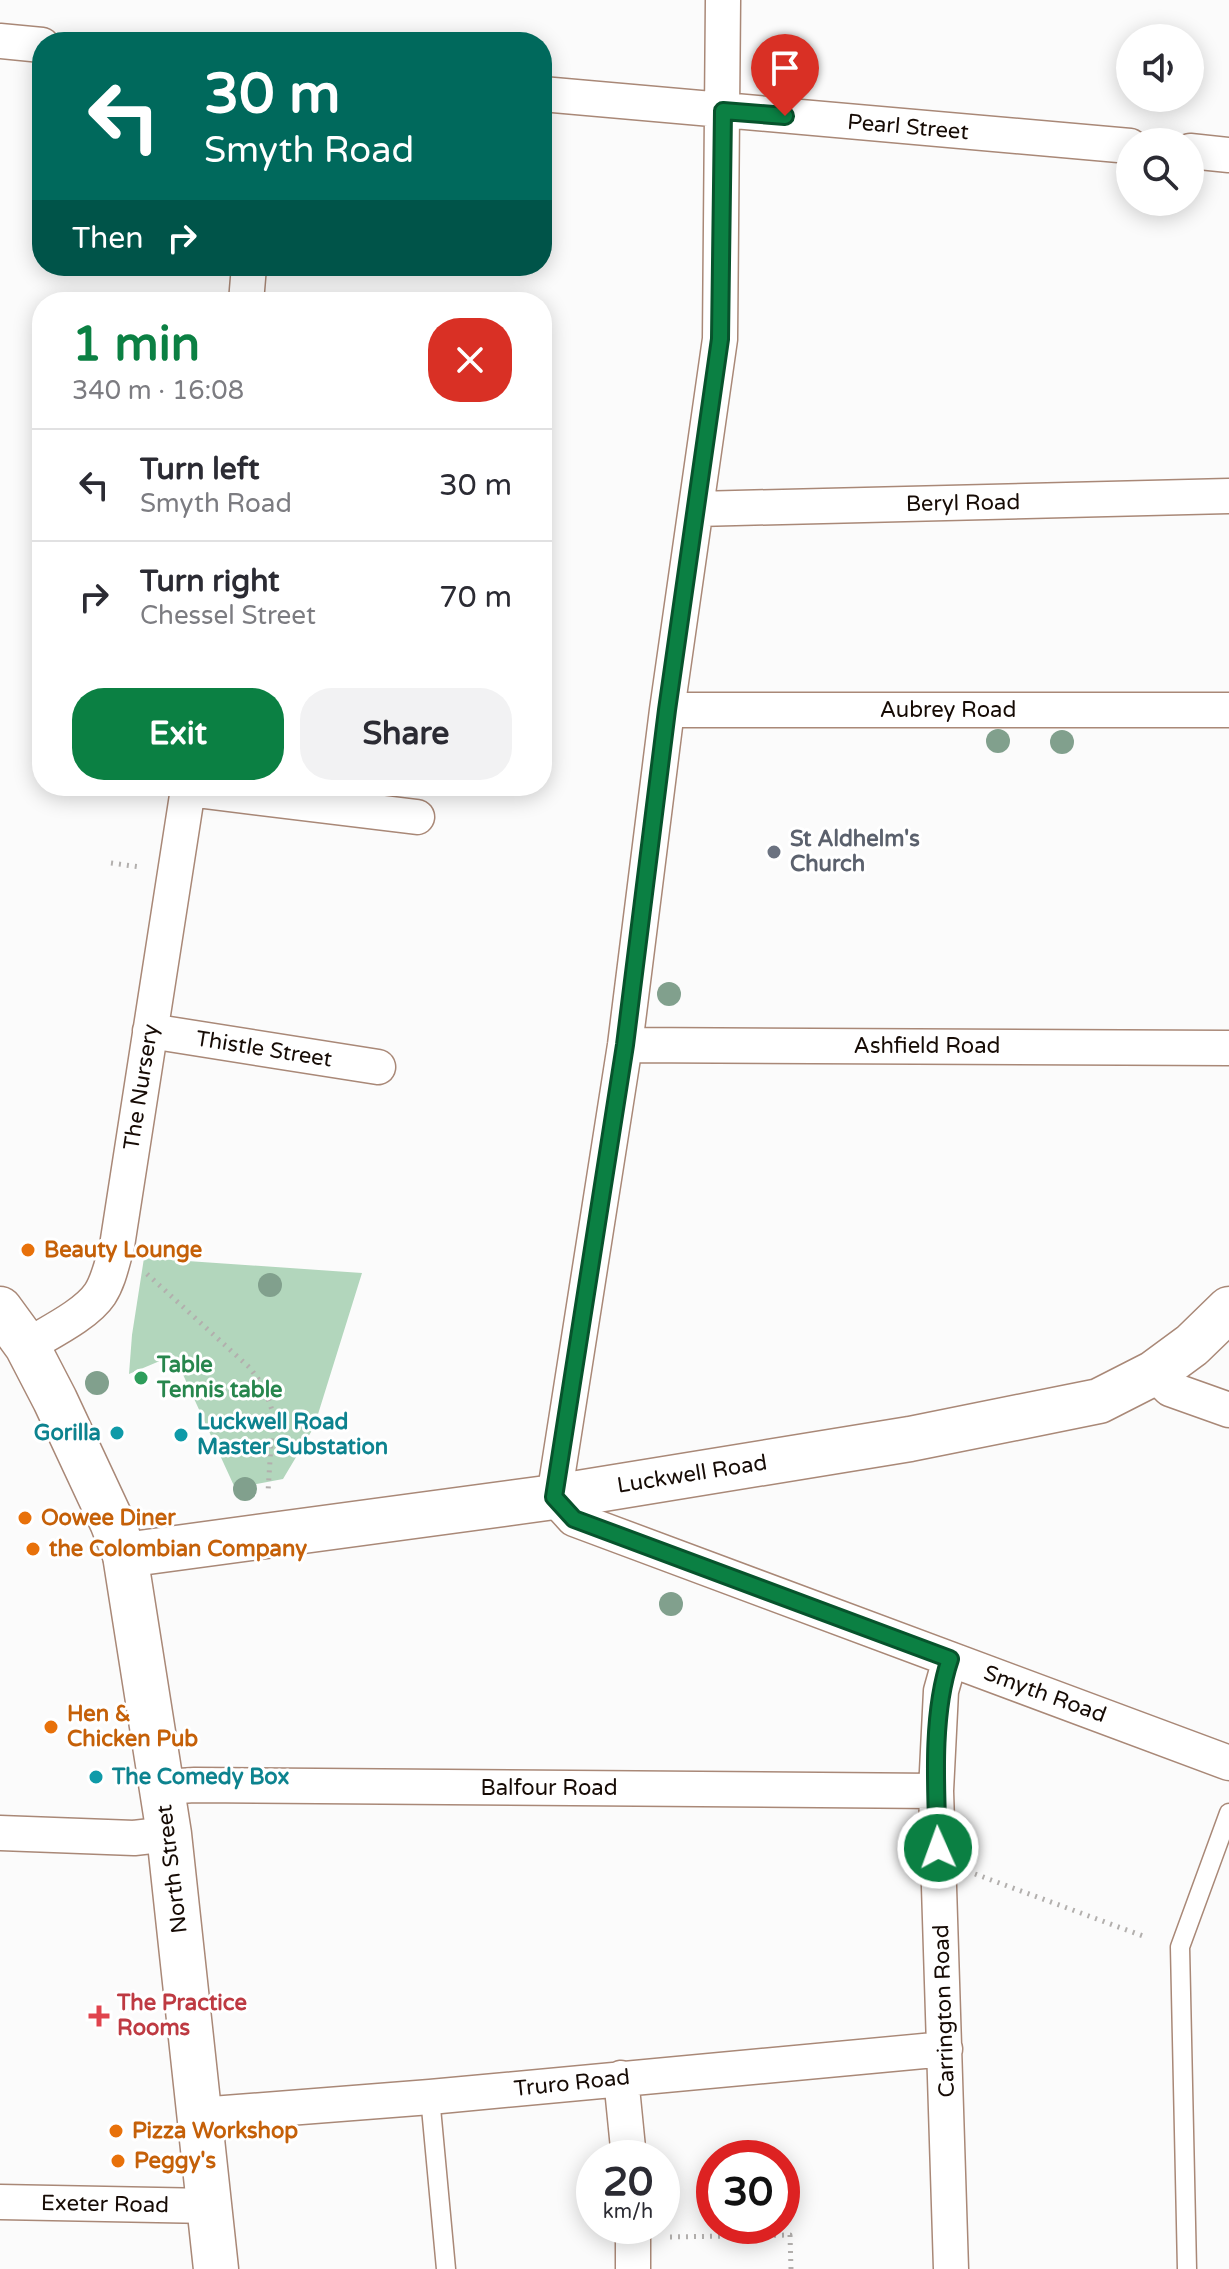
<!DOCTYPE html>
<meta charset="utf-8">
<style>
:root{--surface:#fff;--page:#f2f2f3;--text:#2b2b33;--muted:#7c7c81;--line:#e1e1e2;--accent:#0b8043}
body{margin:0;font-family:"Varela Round",sans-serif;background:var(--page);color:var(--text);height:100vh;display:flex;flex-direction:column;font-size:30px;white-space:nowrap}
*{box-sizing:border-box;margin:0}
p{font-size:26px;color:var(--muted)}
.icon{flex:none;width:44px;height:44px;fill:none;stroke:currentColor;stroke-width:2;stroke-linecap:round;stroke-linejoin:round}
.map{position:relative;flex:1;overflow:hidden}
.drawer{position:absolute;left:32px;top:292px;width:520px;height:504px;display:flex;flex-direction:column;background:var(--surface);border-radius:32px;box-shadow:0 4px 20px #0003}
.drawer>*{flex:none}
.guide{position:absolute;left:32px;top:32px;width:520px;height:244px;border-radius:32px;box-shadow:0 4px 20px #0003;background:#00695c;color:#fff;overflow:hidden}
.buttons{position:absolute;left:1116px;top:24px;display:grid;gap:16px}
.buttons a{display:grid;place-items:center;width:88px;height:88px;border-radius:50%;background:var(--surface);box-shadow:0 4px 20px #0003;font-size:40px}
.speed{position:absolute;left:576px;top:2140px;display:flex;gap:16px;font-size:40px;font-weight:700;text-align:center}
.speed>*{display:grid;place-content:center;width:104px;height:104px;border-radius:50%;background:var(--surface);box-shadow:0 4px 20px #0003;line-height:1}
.speed small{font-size:20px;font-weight:400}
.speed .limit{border:12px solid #d22;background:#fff;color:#111}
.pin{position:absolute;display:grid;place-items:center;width:68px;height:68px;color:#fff;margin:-82px -34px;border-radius:50% 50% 50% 0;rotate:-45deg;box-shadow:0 0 8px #0007}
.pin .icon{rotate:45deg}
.me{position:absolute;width:88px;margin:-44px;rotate:358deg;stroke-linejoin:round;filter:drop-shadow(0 0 6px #0008)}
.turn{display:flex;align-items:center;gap:28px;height:168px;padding:0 40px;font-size:36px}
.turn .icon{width:104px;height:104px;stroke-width:2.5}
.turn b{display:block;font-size:56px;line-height:68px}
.then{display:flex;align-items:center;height:76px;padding:0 40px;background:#0003;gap:16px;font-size:30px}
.round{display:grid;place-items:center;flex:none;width:84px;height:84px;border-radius:32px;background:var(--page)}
.overview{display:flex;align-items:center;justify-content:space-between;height:136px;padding:0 40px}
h1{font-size:48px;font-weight:700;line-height:60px;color:var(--accent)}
.button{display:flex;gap:16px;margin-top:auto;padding:16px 40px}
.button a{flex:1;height:92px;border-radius:32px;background:var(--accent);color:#fff;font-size:32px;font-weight:700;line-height:92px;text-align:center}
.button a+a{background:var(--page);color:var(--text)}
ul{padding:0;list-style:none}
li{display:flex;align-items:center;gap:24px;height:112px;padding:0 40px;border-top:2px solid var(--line)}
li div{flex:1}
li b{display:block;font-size:30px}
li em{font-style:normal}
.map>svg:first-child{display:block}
.green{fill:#b2d6bc}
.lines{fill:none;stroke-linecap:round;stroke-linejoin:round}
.service-casing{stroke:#a98877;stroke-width:21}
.minor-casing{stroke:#a98877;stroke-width:37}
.tertiary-casing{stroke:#a98877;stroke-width:47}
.secondary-casing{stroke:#a98877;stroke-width:47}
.path{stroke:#b2afad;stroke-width:5;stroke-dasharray:2 6;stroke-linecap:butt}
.service{stroke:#fff;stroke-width:18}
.minor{stroke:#fff;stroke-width:34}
.tertiary{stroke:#fff;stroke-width:44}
.secondary{stroke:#fff;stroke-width:44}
.tree{fill:#81a08d}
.route-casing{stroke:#07532c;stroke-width:20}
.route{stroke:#0b8043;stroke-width:14}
.worship-dot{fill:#6b7280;stroke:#fff;stroke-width:3}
.food-dot{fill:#e8710a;stroke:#fff;stroke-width:3}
.leisure-dot{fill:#2e9e5b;stroke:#fff;stroke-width:3}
.culture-dot{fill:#0f9aa8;stroke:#fff;stroke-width:3}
.health-dot{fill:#e0444e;stroke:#fff;stroke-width:3}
.labels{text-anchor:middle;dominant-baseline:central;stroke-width:6;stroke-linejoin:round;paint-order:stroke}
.street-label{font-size:22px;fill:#160b05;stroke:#fff}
.worship-label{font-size:22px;font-weight:bold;fill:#5b616d;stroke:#fff;text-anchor:start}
.food-label{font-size:22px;font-weight:bold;fill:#c56008;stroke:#fff;text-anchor:start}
.leisure-label{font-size:22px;font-weight:bold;fill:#27864d;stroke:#fff;text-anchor:start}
.culture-label{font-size:22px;font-weight:bold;fill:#0d838f;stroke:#fff;text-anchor:start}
.health-label{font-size:22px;font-weight:bold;fill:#be3a42;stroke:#fff;text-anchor:start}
</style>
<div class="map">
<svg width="1229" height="2269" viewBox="0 0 1229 2269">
<rect width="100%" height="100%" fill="#fbfbfb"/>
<path class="green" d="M 144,1258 L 362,1273 L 314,1427 L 283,1479 L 235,1488 L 174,1355 L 129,1374 L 132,1335 Z"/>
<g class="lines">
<g class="service-casing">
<path id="service" d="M 430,2097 L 446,2269
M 1187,2269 L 1180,1947 L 1229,1813"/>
</g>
<g class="minor-casing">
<path id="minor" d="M 723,0 L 720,339 L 667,710 L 625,1045 L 554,1497 L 574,1519 L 1229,1763
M 0,41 L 42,45
M 542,94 L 1130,146
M 1190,151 L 1229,155
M 246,302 L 249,266
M 697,509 L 1229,496
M 667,710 L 1229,710
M 150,1031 L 378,1067
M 625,1045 L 1229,1048
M 27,1346 C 48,1333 86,1315 100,1294 C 109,1280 112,1263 117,1246 L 188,789 L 417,817
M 1154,1373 L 1170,1389 L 1229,1410
M 950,1659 L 941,1691 L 936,1791 L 951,2269
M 162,1787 L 195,1785 L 936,1791
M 0,1833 L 134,1838 L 169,1834
M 621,2078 L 629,2158
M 199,2115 L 430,2097 L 945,2049
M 0,2202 L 210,2206
M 633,2226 L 633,2269"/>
</g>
<g class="tertiary-casing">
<path id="tertiary" d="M 125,1555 L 554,1497 L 910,1439 L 1099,1401 L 1154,1373 L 1192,1345 L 1229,1309"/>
</g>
<g class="secondary-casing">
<path id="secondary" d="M 0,1309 L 27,1346 L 55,1400 L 112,1522 L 125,1555 L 169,1834 L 216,2269"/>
</g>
<path class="path" d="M 111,863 L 140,867
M 147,1274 L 250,1368 L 264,1387 L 273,1413 L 268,1492
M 975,1874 L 1143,1936
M 670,2237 L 790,2235 L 791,2269"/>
<use href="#service" class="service"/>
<use href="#minor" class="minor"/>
<use href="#tertiary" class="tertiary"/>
<use href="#secondary" class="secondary"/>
</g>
<g class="tree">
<circle cx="998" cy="741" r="12"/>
<circle cx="1062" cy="742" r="12"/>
<circle cx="669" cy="994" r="12"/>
<circle cx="270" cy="1285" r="12"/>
<circle cx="97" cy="1383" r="12"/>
<circle cx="245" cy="1489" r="12"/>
<circle cx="671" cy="1604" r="12"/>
</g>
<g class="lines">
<g class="route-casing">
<path id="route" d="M 785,116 L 723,111 L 720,339 L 667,710 L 625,1045 L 554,1497 L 574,1519 L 950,1659 C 931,1715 936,1789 938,1848"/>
</g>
<use href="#route" class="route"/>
</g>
<circle class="worship-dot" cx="774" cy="852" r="8"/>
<g class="food-dot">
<circle cx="28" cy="1250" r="8"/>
<circle cx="25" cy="1518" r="8"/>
<circle cx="33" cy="1549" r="8"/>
<circle cx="51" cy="1727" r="8"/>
<circle cx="116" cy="2131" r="8"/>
<circle cx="118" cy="2161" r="8"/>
</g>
<circle class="leisure-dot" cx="141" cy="1378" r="8"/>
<g class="culture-dot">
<circle cx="117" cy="1433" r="8"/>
<circle cx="181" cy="1435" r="8"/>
<circle cx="96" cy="1777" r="8"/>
</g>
<path class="health-dot" d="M95 2004h8v8h8v8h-8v8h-8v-8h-8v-8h8z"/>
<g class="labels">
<g class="street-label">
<text transform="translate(908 127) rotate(5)">Pearl Street</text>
<text transform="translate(963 503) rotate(-1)">Beryl Road</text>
<text x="948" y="710">Aubrey Road</text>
<text x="927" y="1046">Ashfield Road</text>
<text transform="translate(264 1049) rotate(9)">Thistle Street</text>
<text transform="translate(141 1087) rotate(-81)">The Nursery</text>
<text transform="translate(692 1474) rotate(-9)">Luckwell Road</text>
<text transform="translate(1045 1694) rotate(20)">Smyth Road</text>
<text x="549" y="1788">Balfour Road</text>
<text transform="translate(172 1869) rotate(-97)">North Street</text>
<text transform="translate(944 2011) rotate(-92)">Carrington Road</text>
<text transform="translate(572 2083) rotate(-6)">Truro Road</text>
<text transform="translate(105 2204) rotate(1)">Exeter Road</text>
</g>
<g class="worship-label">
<text x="790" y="839">St Aldhelm's<tspan x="790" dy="25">Church</tspan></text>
</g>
<g class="food-label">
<text x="44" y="1250">Beauty Lounge</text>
<text x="41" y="1518">Oowee Diner</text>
<text x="49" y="1549">the Colombian Company</text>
<text x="67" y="1714">Hen &amp;<tspan x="67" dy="25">Chicken Pub</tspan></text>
<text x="132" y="2131">Pizza Workshop</text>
<text x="134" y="2161">Peggy's</text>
</g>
<g class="leisure-label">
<text x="157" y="1365">Table<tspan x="157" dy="25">Tennis table</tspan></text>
</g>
<g class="culture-label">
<text x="197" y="1422">Luckwell Road<tspan x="197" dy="25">Master Substation</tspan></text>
<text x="101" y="1433" text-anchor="end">Gorilla</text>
<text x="112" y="1777">The Comedy Box</text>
</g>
<g class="health-label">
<text x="117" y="2003">The Practice<tspan x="117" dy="25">Rooms</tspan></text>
</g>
</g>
</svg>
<div class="buttons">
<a><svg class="icon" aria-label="sound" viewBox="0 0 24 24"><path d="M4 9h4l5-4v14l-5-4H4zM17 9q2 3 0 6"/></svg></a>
<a><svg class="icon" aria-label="search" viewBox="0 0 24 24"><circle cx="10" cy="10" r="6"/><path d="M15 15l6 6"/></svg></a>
</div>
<div class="speed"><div>20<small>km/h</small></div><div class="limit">30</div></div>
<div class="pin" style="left:785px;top:116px;background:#d93025"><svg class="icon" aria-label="arrive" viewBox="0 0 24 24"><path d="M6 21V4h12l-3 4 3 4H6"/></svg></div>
<svg class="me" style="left:938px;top:1848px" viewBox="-20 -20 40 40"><circle r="17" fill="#0b8043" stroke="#fff" stroke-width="3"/><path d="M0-11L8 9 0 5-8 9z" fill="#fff"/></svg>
<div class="guide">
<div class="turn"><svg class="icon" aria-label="left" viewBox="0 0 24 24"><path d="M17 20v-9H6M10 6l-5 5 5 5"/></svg><div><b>30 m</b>Smyth Road</div></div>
<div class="then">Then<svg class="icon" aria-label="right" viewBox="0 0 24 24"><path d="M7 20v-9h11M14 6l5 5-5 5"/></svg></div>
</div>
<section class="drawer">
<div class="overview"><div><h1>1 min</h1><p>340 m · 16:08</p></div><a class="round" style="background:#d93025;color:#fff"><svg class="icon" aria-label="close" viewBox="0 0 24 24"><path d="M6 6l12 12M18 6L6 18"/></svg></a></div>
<ul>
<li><svg class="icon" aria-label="left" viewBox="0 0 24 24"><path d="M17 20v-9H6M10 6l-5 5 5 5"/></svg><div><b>Turn left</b><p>Smyth Road</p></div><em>30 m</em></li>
<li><svg class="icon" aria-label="right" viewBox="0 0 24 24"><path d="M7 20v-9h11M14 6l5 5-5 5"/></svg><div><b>Turn right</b><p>Chessel Street</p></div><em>70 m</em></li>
</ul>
<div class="button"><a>Exit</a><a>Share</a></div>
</section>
</div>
